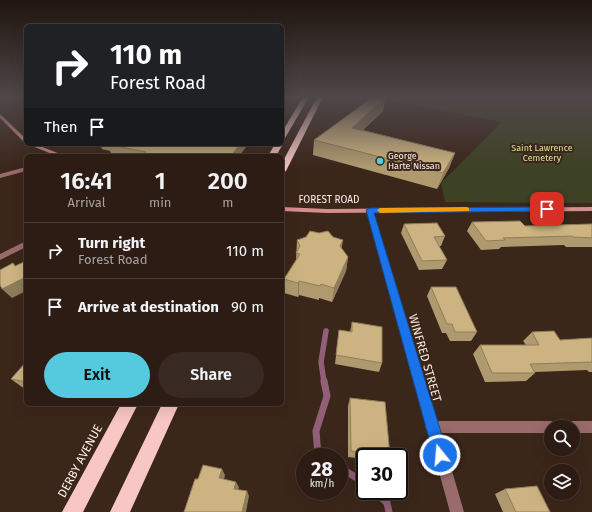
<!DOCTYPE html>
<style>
:root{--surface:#2c1c14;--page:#382922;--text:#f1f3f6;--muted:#a6a1a0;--line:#483a34;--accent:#55cadf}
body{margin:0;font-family:"Fira Sans",sans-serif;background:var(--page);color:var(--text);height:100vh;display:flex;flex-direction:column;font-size:15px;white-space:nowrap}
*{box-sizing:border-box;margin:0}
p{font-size:13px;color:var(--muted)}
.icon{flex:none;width:22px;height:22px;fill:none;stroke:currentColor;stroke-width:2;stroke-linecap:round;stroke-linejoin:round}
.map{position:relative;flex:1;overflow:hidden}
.sheet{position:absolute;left:24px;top:154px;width:260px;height:252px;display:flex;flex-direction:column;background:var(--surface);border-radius:6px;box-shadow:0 4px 16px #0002,0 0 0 1px var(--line)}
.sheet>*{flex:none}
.top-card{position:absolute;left:24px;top:24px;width:260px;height:122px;border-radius:6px;box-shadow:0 4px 16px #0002,0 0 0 1px var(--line);background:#202124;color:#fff;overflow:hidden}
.fabs{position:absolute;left:544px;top:420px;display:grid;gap:8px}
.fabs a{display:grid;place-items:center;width:36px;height:36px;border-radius:50%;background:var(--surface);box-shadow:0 4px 16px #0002,0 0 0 1px var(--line);font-size:20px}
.speed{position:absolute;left:296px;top:448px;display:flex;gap:8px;font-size:20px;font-weight:700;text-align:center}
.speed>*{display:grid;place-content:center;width:52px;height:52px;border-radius:50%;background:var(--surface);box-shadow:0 4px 16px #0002,0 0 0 1px var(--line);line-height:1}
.speed small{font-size:10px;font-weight:400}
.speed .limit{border:2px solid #111;border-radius:6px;background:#fff;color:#111}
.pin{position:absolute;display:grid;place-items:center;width:34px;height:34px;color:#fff;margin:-17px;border-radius:8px;box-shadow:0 2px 6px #0006}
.me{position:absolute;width:44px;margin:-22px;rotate:343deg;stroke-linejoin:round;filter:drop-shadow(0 0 3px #0008)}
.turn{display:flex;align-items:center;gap:14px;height:84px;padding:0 20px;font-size:18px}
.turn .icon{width:52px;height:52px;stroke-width:2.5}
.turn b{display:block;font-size:28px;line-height:34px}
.then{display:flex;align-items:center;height:38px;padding:0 20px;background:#0003;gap:8px;font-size:15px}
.eta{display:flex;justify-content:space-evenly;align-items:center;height:68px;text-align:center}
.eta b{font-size:24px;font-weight:600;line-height:28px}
.action{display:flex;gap:8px;margin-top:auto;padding:8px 20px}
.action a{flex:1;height:46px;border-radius:24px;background:var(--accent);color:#111;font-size:16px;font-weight:600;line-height:46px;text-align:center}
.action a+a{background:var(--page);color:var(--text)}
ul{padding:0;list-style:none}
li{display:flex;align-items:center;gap:12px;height:56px;padding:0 20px;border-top:1px solid var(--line)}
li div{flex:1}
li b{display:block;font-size:15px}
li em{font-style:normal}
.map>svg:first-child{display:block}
.green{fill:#3d4225}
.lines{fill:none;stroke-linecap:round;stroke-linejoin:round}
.stream-far1{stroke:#916078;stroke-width:5.5}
.stream{stroke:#916078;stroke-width:7}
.minor{fill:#996b6a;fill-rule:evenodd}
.secondary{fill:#d68d8c;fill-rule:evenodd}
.trunk{fill:#f8c6c4;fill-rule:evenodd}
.wall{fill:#af9a6f}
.shaded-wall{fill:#8f7d5a}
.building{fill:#ccb381;stroke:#8f7d5a}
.route{fill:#1a73e8;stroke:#114b97}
.slow{fill:#f59e0b}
.poi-dot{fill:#55cadf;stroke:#3b261a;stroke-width:1.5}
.labels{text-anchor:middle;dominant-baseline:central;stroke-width:4;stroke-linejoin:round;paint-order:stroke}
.far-park-label{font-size:9px;fill:#d7e394;stroke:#3b261a}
.far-poi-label{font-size:9px;fill:#fdefe7;stroke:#3b261a;text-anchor:start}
.street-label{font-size:10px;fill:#fdefe7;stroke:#3b261a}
.near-street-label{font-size:12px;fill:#fdefe7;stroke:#3b261a}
</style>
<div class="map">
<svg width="592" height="512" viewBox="0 0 592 512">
<rect width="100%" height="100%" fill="#3b261a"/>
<path class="green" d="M 372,97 L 592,97 L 592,203 L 445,202 L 441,183 L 502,122 Z"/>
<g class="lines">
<path class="stream-far1" d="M 324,382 L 321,362 L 326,331"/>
<path class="stream" d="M 321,457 L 318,456 L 316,431 L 327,396 L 324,381
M 339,467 L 365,483
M 374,491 L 387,503 L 389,512"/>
<path class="minor" d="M 26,167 L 26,171 L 0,178 L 0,174 Z
M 370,208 L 373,210 L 437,421 L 551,421 L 555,423 L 557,427 L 551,427 L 551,433 L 441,433 L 464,512 L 450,512 L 428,432 L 425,427 L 426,425 L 367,210 Z
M 26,241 L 26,247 L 0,260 L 0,254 Z
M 573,421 L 592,421 L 592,433 L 573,433 L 573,427 L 567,427 L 569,423 Z"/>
<path class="secondary" d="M 0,114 L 26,139 L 26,144 L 0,118 Z
M 27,144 L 35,144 L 65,156 L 57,156 Z
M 282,207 L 327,209 L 592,207 L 592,211 L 327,213 L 282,211 Z"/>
<path class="trunk" d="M 303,97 L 309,97 L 285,138 L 282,140 L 282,132 Z
M 317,97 L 323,97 L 286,171 L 282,173 L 282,163 Z
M 282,143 L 283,144 L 276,156 L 268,156 L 275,144 Z
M 121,404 L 138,404 L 83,512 L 62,512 Z
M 162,404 L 179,404 L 130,512 L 110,512 Z"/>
</g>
<path class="wall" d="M 385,98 L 383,111 L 363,130 L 455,153 L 449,168 L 437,189 L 313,155 L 314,140 Z
M 100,144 L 248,144 L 239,156 L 124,156 L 111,153 L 110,151 L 102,149 Z
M 472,222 L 525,226 L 592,224 L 592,247 L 566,247 L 564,245 L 501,247 L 499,249 L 481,250 L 467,231 Z
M 404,224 L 445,236 L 441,246 L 439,246 L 447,260 L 442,269 L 419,270 L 401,233 Z
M 297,240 L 342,249 L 348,257 L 346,271 L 332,302 L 319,298 L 319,300 L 299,295 L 298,297 L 284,293 L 284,279 L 296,260 Z
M 431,287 L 477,332 L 471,341 L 450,341 L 446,333 L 442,333 L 427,296 Z
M 352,322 L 382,363 L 379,372 L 335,364 L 339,330 L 350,332 Z
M 532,332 L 560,340 L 592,338 L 592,372 L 589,372 L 587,370 L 535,372 L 535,373 L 526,381 L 485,382 L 473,354 L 480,345 L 526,345 L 523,341 Z
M 26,362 L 26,388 L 22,387 L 11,379 Z
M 350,398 L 390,456 L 389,457 L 365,457 L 365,459 L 348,457 L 348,406 Z
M 505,489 L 550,512 L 503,512 L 495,494 Z"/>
<path class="shaded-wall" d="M 282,97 L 287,97 L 282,104 Z
M 385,98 L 383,111 L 350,142 L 352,128 Z
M 240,144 L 248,144 L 239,156 L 231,156 Z
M 455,153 L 449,168 L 437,189 L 443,173 Z
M 343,240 L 341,254 L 340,246 Z
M 348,257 L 346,271 L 332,302 L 334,288 Z
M 26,277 L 26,291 L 12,298 L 2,289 Z
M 299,281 L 299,295 L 298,297 L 298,283 Z
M 222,469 L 225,475 L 223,484 L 219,478 Z
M 236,482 L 239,487 L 237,494 L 234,489 Z
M 247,491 L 249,496 L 246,512 L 242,512 Z"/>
<path class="building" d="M 373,97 L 384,97 L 385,98 L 352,128 L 455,153 L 443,173 L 314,140 Z
M 107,144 L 240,144 L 231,156 L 156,156 L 143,154 L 146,152 Z
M 520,221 L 525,226 L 592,224 L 592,238 L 573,237 L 572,236 L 503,238 L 505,240 L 486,241 L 472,222 Z
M 437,223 L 445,236 L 434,237 L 447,260 L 422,261 L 404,224 Z
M 310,231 L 319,233 L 328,231 L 333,237 L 343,240 L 340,246 L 348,257 L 334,288 L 321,284 L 320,286 L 299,281 L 298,283 L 284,279 L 300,254 L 296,253 L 300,246 L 297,240 L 306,237 Z
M 24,262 L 26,264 L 26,277 L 2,289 L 0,285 L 0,270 L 13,263 L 15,266 Z
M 431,287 L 456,287 L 477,332 L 455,332 L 452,324 L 447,324 Z
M 352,322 L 382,327 L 382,363 L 336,355 L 339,330 L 352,332 Z
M 554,331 L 560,340 L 592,338 L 592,362 L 530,364 L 535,373 L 492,373 L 480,345 L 539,345 L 532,332 Z
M 26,362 L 26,382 L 11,379 Z
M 350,398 L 385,402 L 390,456 L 351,451 Z
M 203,465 L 222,469 L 219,478 L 236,482 L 234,489 L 247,491 L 242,512 L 184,512 L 195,479 L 198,479 Z
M 537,486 L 550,512 L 516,512 L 505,489 Z"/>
<linearGradient id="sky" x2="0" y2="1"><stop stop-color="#20150e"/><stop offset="0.58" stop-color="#4f4749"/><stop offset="1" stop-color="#4f4749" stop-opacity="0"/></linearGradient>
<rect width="592" height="168" fill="url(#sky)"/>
<path class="route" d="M 547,207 L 551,209 L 550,211 L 374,213 L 448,455 L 445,460 L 440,462 L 435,460 L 366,210 L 370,208 Z"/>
<path class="slow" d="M 467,207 L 469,208 L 469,211 L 380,213 L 377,210 L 380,208 Z"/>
<circle class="poi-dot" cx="380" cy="161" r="4"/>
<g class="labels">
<g class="far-park-label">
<text x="542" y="148">Saint Lawrence<tspan x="542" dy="10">Cemetery</tspan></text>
</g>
<g class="far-poi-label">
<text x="388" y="156">George<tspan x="388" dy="10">Harte Nissan</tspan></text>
</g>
<g class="street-label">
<text x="329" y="200">FOREST ROAD</text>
</g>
<g class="near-street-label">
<text transform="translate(425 358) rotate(74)">WINFRED STREET</text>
<text transform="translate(80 461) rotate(-62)">DERBY AVENUE</text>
</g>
</g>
</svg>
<div class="fabs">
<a><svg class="icon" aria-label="search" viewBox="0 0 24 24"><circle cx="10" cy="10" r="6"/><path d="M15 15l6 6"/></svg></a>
<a><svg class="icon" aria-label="layers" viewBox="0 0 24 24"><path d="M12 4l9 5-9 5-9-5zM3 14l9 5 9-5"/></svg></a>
</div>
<div class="speed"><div>28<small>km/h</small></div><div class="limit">30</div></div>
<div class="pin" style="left:547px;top:209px;background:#d93025"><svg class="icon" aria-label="arrive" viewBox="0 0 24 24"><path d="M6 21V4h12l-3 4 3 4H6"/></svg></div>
<svg class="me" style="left:440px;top:455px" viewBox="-20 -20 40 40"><circle r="17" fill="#1a73e8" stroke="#fff" stroke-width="3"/><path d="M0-11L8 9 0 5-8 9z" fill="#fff"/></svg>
<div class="top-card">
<div class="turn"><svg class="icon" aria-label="right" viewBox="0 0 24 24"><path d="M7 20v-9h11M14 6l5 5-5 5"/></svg><div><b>110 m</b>Forest Road</div></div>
<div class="then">Then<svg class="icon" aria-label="arrive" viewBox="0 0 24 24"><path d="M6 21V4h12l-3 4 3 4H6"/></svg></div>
</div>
<section class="sheet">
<div class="eta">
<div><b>16:41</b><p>Arrival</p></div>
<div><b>1</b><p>min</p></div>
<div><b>200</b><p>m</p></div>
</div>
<ul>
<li><svg class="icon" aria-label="right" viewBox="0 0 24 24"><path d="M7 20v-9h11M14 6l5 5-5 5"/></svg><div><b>Turn right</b><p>Forest Road</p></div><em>110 m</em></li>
<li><svg class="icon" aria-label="arrive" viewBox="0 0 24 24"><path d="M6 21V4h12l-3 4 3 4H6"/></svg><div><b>Arrive at destination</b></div><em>90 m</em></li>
</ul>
<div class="action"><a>Exit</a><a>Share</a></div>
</section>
</div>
